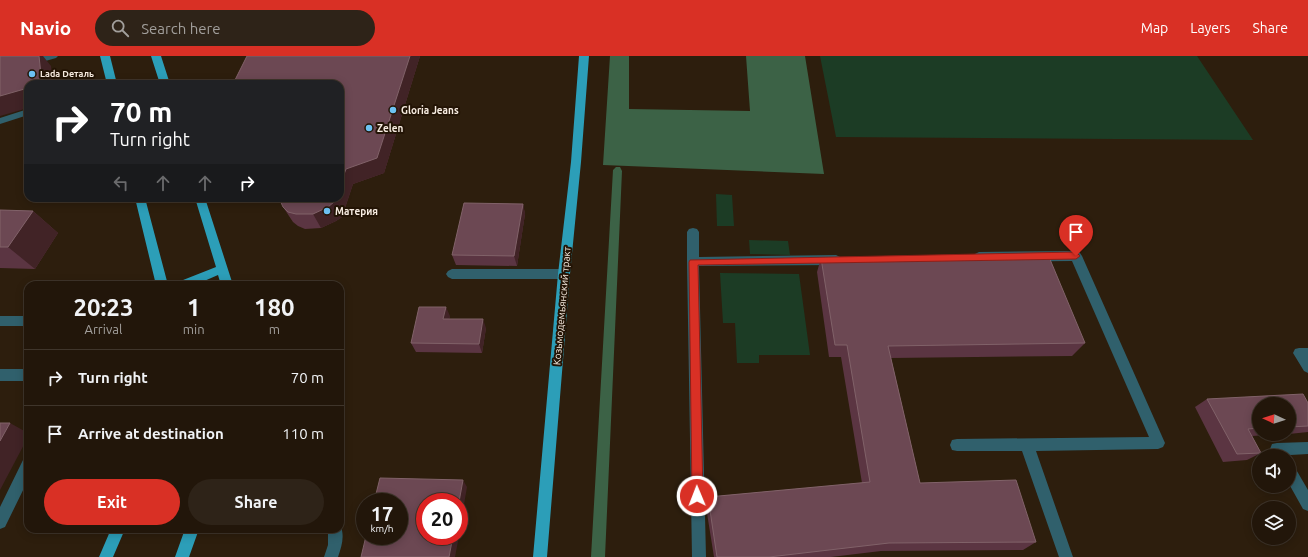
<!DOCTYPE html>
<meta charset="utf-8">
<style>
:root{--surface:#22160a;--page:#2e2318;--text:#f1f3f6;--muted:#a29f9c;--line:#3f352b;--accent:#d93025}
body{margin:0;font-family:Ubuntu,sans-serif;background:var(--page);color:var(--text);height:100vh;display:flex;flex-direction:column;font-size:15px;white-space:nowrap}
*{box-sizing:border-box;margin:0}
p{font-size:13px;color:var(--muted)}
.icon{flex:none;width:22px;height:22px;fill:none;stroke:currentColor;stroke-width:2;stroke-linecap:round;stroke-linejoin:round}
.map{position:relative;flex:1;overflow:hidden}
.panel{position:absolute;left:24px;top:225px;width:320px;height:252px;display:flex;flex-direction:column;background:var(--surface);border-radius:12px;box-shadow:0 2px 10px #0003,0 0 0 1px var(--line)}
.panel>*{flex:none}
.banner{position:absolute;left:24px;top:24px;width:320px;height:122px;border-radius:12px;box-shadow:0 2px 10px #0003,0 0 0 1px var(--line);background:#202124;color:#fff;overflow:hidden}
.needle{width:26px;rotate:274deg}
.buttons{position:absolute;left:1252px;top:341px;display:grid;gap:8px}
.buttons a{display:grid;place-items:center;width:44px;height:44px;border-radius:50%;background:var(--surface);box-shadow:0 2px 10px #0003,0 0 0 1px var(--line);font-size:20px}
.speed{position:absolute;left:356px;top:437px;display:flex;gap:8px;font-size:20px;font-weight:700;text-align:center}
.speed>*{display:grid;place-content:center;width:52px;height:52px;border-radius:50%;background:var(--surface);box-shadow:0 2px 10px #0003,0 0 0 1px var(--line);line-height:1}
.speed small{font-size:10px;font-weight:400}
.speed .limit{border:6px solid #d22;background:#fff;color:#111}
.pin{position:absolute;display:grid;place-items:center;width:34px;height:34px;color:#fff;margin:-41px -17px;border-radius:50% 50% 50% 0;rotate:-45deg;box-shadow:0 0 4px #0007}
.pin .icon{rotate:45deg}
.me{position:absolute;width:44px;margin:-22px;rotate:359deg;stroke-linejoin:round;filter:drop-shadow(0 0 3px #0008)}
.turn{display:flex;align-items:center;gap:14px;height:84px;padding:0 20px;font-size:18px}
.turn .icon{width:52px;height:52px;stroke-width:2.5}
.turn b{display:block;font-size:28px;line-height:34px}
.lanes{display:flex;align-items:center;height:38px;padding:0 20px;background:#0003;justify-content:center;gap:20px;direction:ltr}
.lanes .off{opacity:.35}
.eta{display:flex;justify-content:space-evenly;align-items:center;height:68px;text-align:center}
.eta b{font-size:24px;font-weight:600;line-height:28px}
.button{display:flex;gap:8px;margin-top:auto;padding:8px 20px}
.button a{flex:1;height:46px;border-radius:24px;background:var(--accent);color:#fff;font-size:16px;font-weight:600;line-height:46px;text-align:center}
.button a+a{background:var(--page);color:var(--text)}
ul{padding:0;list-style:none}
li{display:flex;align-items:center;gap:12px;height:56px;padding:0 20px;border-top:1px solid var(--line)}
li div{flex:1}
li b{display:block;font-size:15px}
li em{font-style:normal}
header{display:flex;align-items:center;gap:24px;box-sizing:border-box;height:56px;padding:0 20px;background:var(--accent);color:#fff}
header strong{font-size:19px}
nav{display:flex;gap:22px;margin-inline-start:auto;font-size:14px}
.search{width:280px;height:36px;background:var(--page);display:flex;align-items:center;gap:10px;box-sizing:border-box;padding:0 14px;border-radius:22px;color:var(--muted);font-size:15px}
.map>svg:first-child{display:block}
.green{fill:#1c3c25}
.forest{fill:#3c6246}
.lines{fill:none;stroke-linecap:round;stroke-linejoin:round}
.minor{fill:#30606c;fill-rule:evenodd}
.major{fill:#2c9eb8;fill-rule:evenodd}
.wall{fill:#5b3542}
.shaded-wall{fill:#412326}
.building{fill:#6c4853;stroke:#816269}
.route{fill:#d93025;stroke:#8d1f18}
.poi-dot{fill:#6dc2f3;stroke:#231405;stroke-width:1.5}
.labels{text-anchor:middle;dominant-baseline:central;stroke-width:4;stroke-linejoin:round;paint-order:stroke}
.far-poi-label{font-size:9px;font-weight:bold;fill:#f7ece1;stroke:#231405;text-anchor:start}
.poi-label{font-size:10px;font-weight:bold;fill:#f7ece1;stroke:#231405;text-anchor:start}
.street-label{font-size:10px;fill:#f7ece1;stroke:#231405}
</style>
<header>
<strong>Navio</strong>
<div class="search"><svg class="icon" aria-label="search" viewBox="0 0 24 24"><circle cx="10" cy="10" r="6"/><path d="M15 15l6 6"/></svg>Search here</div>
<nav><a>Map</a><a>Layers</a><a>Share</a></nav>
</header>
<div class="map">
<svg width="1308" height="501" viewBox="0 0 1308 501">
<rect width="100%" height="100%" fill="#2d1e0d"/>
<path class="green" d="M 820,0 L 1197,0 L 1253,84 L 836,81 Z
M 716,138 L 732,139 L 734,170 L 717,170 Z
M 749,184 L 788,185 L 790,199 L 750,198 Z
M 720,217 L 799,218 L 810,299 L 759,299 L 759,307 L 737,307 L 735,267 L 723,267 Z"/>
<path class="forest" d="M 610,0 L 629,0 L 629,53 L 750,55 L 746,0 L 805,0 L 824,118 L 603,109 Z
M 616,111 L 620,111 L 622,115 L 605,501 L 591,501 L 613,114 Z"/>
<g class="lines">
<path class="minor" d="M 43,0 L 58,0 L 56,2 L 0,18 L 0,12 Z
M 28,53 L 28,59 L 0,68 L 0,62 Z
M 693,172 L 697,173 L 699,176 L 699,201 L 836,199 L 840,201 L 842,204 L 840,207 L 836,209 L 699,210 L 706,501 L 692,501 L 687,206 L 687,176 L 689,173 Z
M 1076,195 L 1080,197 L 1082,200 L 1165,387 L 1163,391 L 1158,393 L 1036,395 L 1073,501 L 1059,501 L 1022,395 L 957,395 L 952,394 L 950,389 L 952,384 L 957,383 L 1149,381 L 1072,205 L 979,206 L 975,204 L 973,201 L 975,198 L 979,196 Z
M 452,213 L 564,213 L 568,215 L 570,218 L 568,221 L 564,223 L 452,223 L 448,221 L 446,218 L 448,215 Z
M 0,260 L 28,260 L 28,270 L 0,270 Z
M 1299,292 L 1308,292 L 1308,317 L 1304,315 L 1293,297 L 1295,293 Z
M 0,313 L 28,313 L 28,325 L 0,325 Z
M 1308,386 L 1308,398 L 1273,400 L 1270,393 L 1272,388 L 1277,387 Z
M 28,402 L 28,424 L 5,471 L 0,473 L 0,451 L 23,404 Z
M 1289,408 L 1294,410 L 1308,434 L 1308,455 L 1303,453 L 1289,428 Z
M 340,468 C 345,479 342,490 338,501 L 324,501 L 328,489 L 328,473 L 340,473 Z"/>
<path class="major" d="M 100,0 L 110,0 L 117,28 L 107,28 Z
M 151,0 L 161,0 L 170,28 L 160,28 Z
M 579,0 L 589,0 L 581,106 L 570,218 L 547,501 L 533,501 L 558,218 L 571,106 Z
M 135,142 L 145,142 L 168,229 L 156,229 Z
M 195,142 L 205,142 L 233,229 L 221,229 L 218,219 L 195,229 L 176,229 L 178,226 L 216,211 Z
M 111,473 L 125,473 L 113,501 L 99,501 Z
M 185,473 L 199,473 L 189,501 L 175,501 Z"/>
</g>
<path class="wall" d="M 247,0 L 420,0 L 384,117 L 353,128 L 342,161 L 336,165 L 321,172 L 305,173 L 298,170 L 293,166 L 283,151 Z
M 523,148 L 525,158 L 517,210 L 456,209 L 452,199 Z
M 0,154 L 33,155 L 58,177 L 35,213 L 0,212 Z
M 821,202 L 1085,287 L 1072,300 L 891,302 L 920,427 L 1036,486 L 1023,494 L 881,495 L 831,501 L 714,501 L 706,451 L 708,441 L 862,427 L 841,301 L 829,301 L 817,216 Z
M 450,260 L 449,263 L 486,272 L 482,297 L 416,296 L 411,287 Z
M 1207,343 L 1308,347 L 1308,376 L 1289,378 L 1289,348 L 1259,348 L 1259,378 L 1284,378 L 1252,380 L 1261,397 L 1247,404 L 1223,406 L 1195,351 Z"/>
<path class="shaded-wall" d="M 39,0 L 43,0 L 51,10 L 53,28 L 42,28 Z
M 410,0 L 420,0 L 384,117 L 353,128 L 342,161 L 336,165 L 321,172 L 313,158 L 335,142 L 340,142 L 340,129 L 346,113 Z
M 28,32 L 28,52 L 0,60 L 0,40 Z
M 523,148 L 525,158 L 517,210 L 514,200 Z
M 33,155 L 58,177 L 35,213 L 8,191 Z
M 446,251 L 450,260 L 447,272 L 443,263 Z
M 483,263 L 486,272 L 482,297 L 479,288 Z
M 10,367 L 28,377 L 28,381 L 0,434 L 0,385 Z
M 463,424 L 467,431 L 459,478 L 459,446 Z
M 453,480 L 459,480 L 455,501 L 449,501 Z"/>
<path class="building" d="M 0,0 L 39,0 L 42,28 L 28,28 L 28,32 L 0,40 Z
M 247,0 L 410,0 L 377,102 L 346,113 L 340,129 L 340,28 L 237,28 L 235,24 Z
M 279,142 L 335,142 L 334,146 L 328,151 L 313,158 L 296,158 L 288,156 L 283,151 Z
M 464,147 L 523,148 L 514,200 L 452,199 Z
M 0,154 L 33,155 L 8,191 L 0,191 Z
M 1049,201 L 1085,287 L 888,290 L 920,427 L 1016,424 L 1036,486 L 889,487 L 769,501 L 717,501 L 708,441 L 870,426 L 847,289 L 835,289 L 821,202 Z
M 419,251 L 446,251 L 443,263 L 483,263 L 479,288 L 411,287 Z
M 1303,338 L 1308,347 L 1308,370 L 1289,371 L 1289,348 L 1259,348 L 1259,372 L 1248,373 L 1261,397 L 1237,398 L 1207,343 Z
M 0,367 L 10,367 L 0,385 Z
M 380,422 L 463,424 L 459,446 L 425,446 L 425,480 L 453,480 L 449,501 L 361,501 L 366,480 L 399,480 L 399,446 L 374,446 Z"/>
<path class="route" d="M 1076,196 L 1080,200 L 1076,203 L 698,209 L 703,440 L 701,444 L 697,446 L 694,444 L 692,440 L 689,206 L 690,204 Z"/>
<g class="poi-dot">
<circle cx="32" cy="18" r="4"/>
<circle cx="393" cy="54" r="4"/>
<circle cx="369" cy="72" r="4"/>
<circle cx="327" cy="155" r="4"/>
</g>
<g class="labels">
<g class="far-poi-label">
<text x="40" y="18">Lada Dеталь</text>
</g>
<g class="poi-label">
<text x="401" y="54">Gloria Jeans</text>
<text x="377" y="72">Zelen</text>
<text x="335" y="155">Материя</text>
</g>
<g class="street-label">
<text transform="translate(562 250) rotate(-85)">Козьмодемьянский тракт</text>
</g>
</g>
</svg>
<div class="buttons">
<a><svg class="needle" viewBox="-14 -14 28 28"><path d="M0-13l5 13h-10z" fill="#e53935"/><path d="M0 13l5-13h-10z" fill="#a29f9c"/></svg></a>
<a><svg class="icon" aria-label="sound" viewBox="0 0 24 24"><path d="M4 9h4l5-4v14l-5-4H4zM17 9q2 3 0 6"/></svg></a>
<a><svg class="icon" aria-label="layers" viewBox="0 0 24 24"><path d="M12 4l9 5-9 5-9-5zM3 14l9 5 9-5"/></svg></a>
</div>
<div class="speed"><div>17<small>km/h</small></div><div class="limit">20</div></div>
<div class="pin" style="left:1076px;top:200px;background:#d93025"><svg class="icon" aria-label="arrive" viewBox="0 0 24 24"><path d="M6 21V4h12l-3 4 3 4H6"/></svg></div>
<svg class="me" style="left:697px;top:440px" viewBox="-20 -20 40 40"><circle r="17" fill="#d93025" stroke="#fff" stroke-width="3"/><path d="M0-11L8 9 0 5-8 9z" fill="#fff"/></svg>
<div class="banner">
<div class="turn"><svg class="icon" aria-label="right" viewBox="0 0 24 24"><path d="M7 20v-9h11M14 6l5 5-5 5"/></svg><div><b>70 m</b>Turn right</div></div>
<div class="lanes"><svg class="icon off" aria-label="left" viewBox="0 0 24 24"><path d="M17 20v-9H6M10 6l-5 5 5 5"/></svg><svg class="icon off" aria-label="ahead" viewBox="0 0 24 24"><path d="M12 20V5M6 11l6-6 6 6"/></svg><svg class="icon off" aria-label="ahead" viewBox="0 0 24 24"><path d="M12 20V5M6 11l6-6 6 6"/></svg><svg class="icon" aria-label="right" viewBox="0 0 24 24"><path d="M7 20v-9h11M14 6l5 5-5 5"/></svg></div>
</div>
<section class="panel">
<div class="eta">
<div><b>20:23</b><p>Arrival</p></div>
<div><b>1</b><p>min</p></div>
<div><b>180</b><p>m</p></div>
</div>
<ul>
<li><svg class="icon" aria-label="right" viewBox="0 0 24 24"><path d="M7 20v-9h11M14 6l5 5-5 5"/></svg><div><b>Turn right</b></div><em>70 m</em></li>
<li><svg class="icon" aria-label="arrive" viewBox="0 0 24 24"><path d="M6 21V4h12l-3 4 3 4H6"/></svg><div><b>Arrive at destination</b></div><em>110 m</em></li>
</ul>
<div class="button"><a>Exit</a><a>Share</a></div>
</section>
</div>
